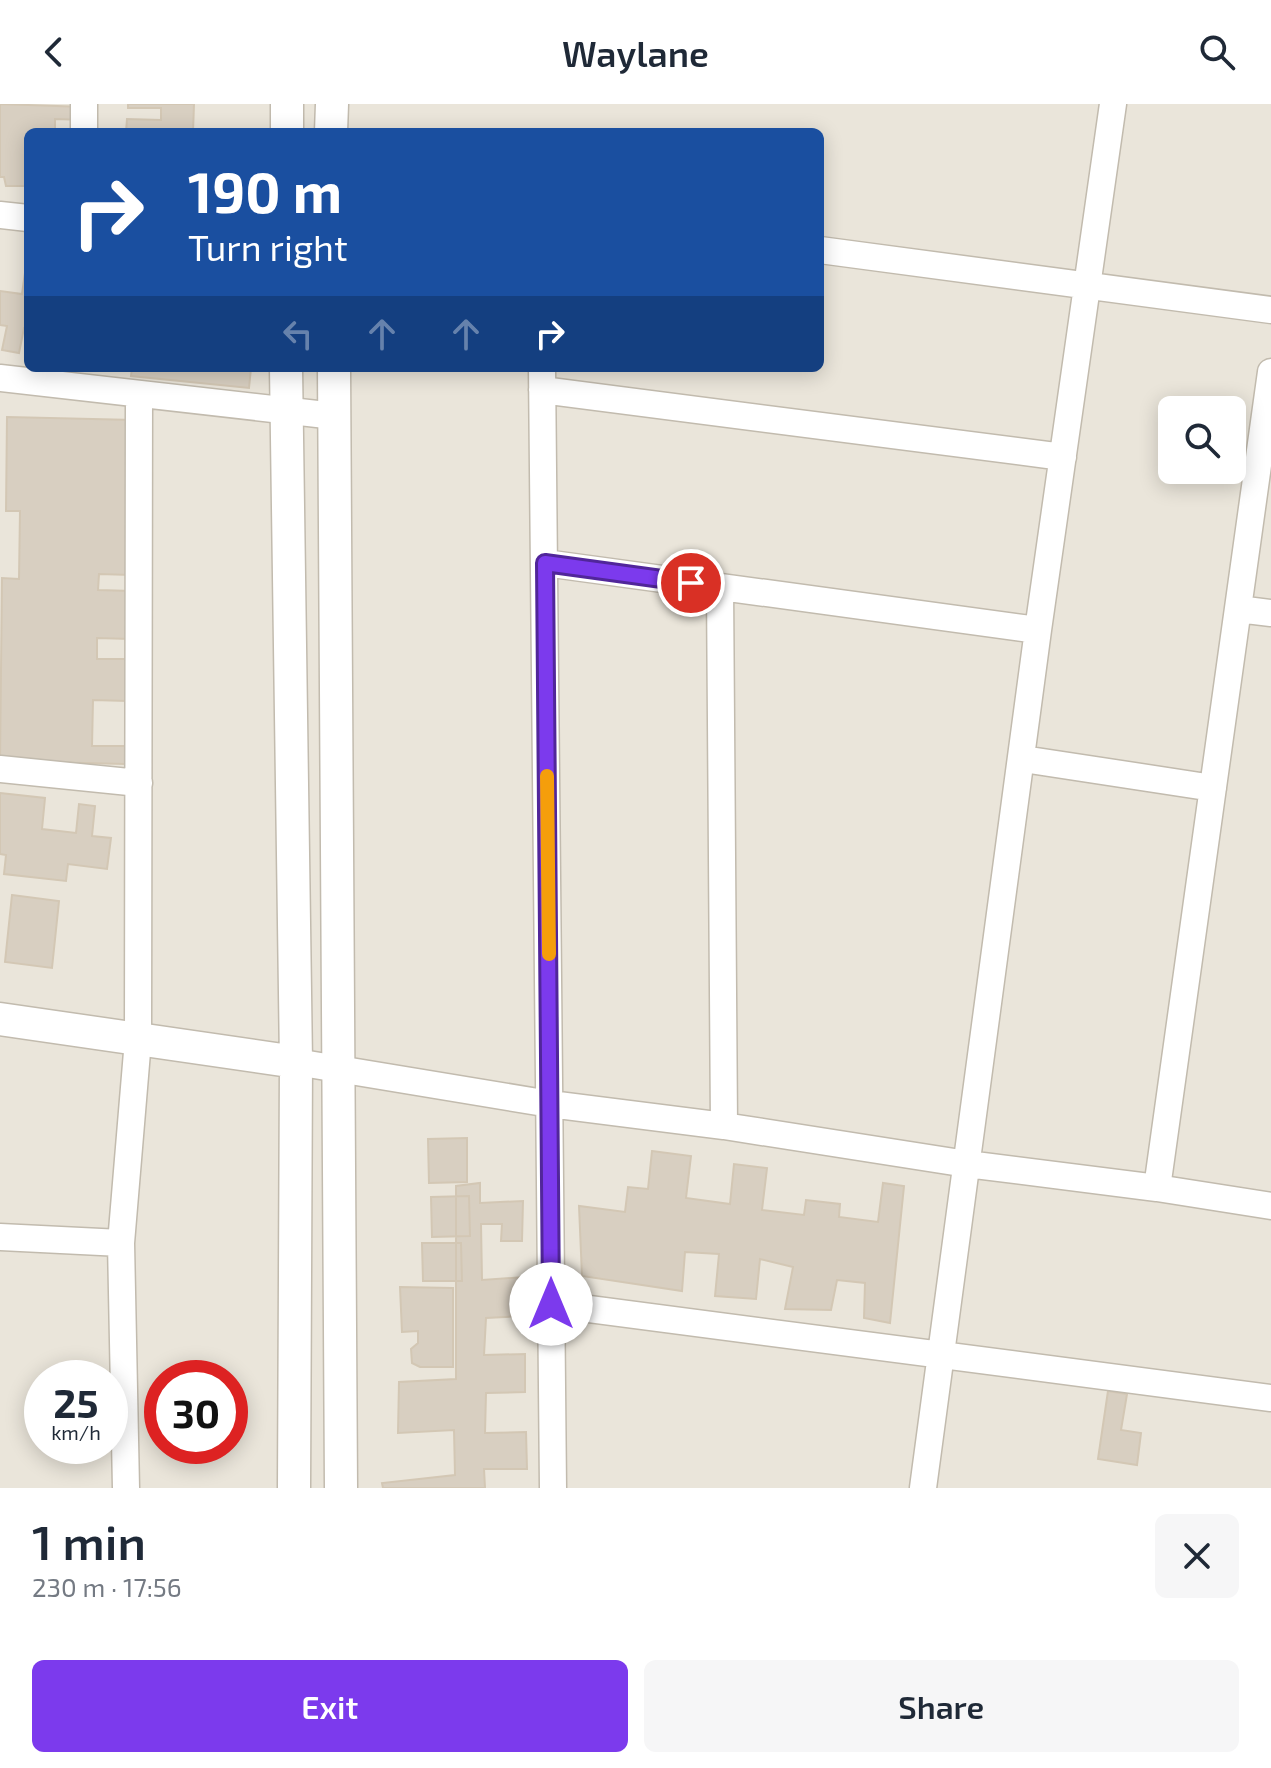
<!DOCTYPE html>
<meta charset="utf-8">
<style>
:root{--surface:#fff;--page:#f6f6f7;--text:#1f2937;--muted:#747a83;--accent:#7c3aed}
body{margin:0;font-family:"Exo 2",sans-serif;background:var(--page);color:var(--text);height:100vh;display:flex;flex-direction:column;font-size:30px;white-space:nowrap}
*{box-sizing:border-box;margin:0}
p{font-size:26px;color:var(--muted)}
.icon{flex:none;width:44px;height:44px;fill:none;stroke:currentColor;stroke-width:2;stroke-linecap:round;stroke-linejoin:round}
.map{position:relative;height:1384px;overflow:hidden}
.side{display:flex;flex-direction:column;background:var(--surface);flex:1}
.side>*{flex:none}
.hud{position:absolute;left:24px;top:24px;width:800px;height:244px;border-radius:12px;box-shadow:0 4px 20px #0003;background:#1a4fa0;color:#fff;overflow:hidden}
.controls{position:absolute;left:1158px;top:292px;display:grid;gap:16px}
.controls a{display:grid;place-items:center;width:88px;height:88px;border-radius:12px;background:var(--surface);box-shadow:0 4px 20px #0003;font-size:40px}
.speed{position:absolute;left:24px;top:1256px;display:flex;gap:16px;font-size:40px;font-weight:700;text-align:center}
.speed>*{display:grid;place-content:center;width:104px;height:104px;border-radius:50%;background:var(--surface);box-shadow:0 4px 20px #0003;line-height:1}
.speed small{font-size:20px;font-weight:400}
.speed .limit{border:12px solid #d22;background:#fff;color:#111}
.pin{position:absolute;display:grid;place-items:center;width:68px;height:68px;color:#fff;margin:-34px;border:4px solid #fff;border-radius:50%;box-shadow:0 2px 8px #0007}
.me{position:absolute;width:88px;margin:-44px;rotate:0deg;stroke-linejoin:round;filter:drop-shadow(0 0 6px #0008)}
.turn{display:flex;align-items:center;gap:28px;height:168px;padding:0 32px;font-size:36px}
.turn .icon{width:104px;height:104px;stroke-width:2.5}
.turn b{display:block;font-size:56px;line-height:68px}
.lanes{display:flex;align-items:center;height:76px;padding:0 32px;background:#0003;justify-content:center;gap:40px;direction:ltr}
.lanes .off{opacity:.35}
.round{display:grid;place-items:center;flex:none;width:84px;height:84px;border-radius:12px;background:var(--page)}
.head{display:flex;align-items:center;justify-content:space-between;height:136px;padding:0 32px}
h1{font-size:48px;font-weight:600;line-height:60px}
.cta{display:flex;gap:16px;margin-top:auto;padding:16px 32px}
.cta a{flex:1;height:92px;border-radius:12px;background:var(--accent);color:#fff;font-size:32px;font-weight:600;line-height:92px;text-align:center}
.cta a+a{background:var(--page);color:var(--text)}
header{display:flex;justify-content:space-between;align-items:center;height:104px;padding:0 32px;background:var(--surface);font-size:36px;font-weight:600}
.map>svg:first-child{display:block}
.residential{fill:#eae5da;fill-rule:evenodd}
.building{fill:#d8cfc1;stroke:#d3c7b4;stroke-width:2}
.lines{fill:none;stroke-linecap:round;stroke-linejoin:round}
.minor-casing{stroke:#c2bbae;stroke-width:29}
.tertiary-casing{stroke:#c2bbae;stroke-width:35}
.minor{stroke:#fff;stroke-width:26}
.tertiary{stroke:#fff;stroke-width:32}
.route-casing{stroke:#51269a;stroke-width:20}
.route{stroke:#7c3aed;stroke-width:14}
.slow{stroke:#f59e0b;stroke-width:14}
</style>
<header><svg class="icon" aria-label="back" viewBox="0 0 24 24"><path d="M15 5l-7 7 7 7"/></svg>Waylane<svg class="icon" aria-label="search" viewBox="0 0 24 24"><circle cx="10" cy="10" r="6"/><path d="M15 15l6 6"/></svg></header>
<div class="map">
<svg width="1271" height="1384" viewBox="0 0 1271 1384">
<rect width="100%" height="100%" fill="#f6f3ec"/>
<path class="residential" d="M 0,0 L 1271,0 L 1271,1384 L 0,1384 ZM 28,28 L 820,28 L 820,264 L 28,264 ZM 1172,306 L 1232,306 L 1232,366 L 1172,366 ZM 42,1274 L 110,1274 L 110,1342 L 42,1342 ZM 162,1274 L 230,1274 L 230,1342 L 162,1342 Z"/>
<path class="building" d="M 0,0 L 85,3 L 85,16 L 55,15 L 55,28 L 28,28 L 28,97 L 27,82 L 6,82 L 4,73 L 0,73 Z
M 128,0 L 194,0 L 193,28 L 126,28 L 127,15 L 161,16 L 161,4 L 128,4 Z
M 28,148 L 28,224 L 24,224 L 19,249 L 2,246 L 7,222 L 0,221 L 0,187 L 22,190 Z
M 132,264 L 251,264 L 249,284 L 131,272 Z
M 7,313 L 134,316 L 131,471 L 99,470 L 98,486 L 131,487 L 130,535 L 97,534 L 97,555 L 127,555 L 127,597 L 93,596 L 92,642 L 126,642 L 125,660 L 0,657 L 2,474 L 19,475 L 20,407 L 6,407 Z
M 0,689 L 45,694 L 42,725 L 76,729 L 79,700 L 95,702 L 92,732 L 111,734 L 107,765 L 68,760 L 66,777 L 4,770 L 6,751 L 0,750 Z
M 12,791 L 59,797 L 52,864 L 5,858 Z
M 467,1034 L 467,1078 L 429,1079 L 428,1035 Z
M 652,1047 L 691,1052 L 686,1094 L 730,1100 L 734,1060 L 767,1064 L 762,1106 L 804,1111 L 806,1096 L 840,1100 L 839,1113 L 878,1118 L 883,1079 L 904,1082 L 890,1219 L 864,1214 L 865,1179 L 837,1176 L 831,1206 L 785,1205 L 793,1163 L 760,1155 L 756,1195 L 715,1192 L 719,1150 L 685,1148 L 682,1187 L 582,1172 L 579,1102 L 625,1108 L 628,1083 L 648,1085 Z
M 480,1079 L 480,1099 L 523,1097 L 522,1137 L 501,1137 L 502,1120 L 481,1120 L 482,1176 L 524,1173 L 524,1212 L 486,1214 L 484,1251 L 525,1250 L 525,1288 L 486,1289 L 485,1329 L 526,1328 L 527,1365 L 484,1365 L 485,1384 L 383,1384 L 382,1379 L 455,1371 L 454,1326 L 398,1329 L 399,1278 L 456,1275 L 456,1082 Z
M 469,1092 L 470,1132 L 432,1133 L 431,1093 Z
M 422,1139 L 461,1139 L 462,1177 L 423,1177 Z
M 400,1183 L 453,1184 L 453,1263 L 420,1263 L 412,1259 L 411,1245 L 418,1239 L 418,1227 L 402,1228 Z
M 1108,1287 L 1127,1290 L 1121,1326 L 1141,1329 L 1137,1361 L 1098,1355 Z"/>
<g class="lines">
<g class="minor-casing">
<path id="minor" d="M 84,0 L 84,28
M 0,111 L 28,114
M 820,146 L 1271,206
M 542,264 L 553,1384
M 0,274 L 335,312
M 542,286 L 1063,353
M 545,459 L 1038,526
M 720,483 L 724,1022
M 1238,505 L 1271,509
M 1023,655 L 1213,684
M 0,665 L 139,679
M 296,958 L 550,1000 L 724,1022 L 967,1060 L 1157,1084 L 1271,1102
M 1157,1084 L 1271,268
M 0,1133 L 121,1139
M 551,1200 L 1271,1294
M 126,1384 L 121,1139 L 138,936 L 139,290
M 923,1384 L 1038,526 L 1113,0"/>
</g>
<g class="tertiary-casing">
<path id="tertiary" d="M 287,28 L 287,0
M 331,28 L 332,0
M 286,264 L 296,958 L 294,1384
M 334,264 L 341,1384
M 0,915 L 296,958"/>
</g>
<use href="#minor" class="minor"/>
<use href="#tertiary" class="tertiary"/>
</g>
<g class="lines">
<g class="route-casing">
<path id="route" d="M 551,1200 L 545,459 L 691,479"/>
</g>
<use href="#route" class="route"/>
<path class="slow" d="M 547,672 L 549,850"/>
</g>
</svg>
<div class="controls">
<a><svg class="icon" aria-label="search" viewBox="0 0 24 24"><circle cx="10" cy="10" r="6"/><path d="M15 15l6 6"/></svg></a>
</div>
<div class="speed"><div>25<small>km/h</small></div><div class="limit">30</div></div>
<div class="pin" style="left:691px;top:479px;background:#d93025"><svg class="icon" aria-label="arrive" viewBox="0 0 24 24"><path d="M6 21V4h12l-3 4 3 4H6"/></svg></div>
<svg class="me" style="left:551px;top:1200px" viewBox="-20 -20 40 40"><circle r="19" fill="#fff"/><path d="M0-13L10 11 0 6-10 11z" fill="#7c3aed"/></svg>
<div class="hud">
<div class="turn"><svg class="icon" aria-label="right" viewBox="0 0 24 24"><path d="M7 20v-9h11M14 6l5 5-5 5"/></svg><div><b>190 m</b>Turn right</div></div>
<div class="lanes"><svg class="icon off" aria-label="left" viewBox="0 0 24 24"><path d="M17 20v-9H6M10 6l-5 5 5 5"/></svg><svg class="icon off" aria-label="ahead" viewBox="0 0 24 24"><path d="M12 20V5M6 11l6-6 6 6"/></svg><svg class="icon off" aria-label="ahead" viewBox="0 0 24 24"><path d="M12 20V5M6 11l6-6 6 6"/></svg><svg class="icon" aria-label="right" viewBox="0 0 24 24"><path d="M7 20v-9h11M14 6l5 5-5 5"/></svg></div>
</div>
</div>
<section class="side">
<div class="head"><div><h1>1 min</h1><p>230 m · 17:56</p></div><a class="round"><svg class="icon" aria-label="close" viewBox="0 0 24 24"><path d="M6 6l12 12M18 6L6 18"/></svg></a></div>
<div class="cta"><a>Exit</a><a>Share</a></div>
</section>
